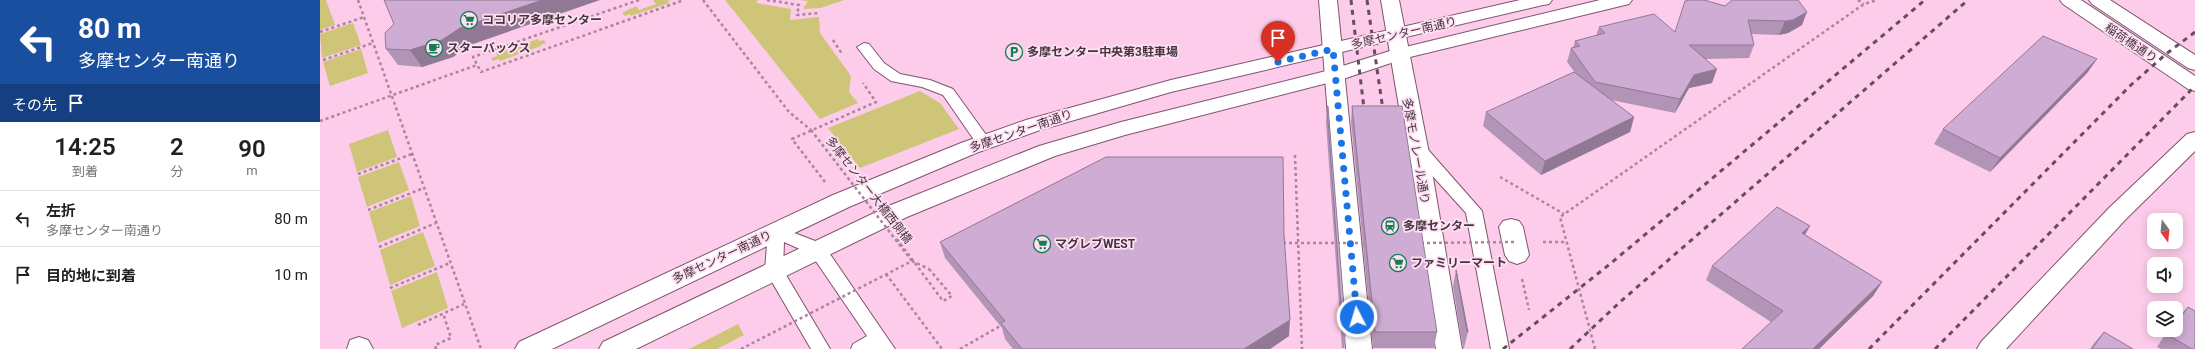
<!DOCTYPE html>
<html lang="ja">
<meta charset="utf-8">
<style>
:root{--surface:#fff;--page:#f2f2f2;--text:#202124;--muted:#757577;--line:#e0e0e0}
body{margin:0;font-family:Roboto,"Noto Sans JP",sans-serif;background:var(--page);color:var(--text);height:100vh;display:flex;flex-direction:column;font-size:15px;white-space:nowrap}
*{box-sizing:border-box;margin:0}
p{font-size:13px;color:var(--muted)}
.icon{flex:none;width:22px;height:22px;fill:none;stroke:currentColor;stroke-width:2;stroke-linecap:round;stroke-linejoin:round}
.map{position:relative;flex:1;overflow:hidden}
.details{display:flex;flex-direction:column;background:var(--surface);width:320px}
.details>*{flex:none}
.banner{background:#1a4fa0;color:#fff;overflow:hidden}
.needle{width:26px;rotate:165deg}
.buttons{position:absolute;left:1827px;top:213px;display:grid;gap:8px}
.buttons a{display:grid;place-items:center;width:36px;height:36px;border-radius:8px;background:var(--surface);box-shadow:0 2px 10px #0003;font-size:20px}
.pin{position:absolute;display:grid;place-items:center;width:34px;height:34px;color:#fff;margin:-41px -17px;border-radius:50% 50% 50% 0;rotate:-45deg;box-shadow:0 0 4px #0007}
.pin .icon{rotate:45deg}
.me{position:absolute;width:44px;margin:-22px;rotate:355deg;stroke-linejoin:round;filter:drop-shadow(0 0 3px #0008)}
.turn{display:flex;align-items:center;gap:14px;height:84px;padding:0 12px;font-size:18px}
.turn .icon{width:52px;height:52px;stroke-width:2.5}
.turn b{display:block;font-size:28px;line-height:34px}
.then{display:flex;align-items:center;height:38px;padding:0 12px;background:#0003;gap:8px;font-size:15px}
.eta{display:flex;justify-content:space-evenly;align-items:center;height:68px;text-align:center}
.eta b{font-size:24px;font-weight:600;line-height:28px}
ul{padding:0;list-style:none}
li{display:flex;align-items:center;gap:12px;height:56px;padding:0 12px;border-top:1px solid var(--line)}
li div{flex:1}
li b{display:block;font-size:15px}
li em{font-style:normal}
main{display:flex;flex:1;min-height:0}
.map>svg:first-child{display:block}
.green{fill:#cfc579}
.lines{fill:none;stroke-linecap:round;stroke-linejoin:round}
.service-casing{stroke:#7e546e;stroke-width:2}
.pedestrian-casing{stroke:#7e546e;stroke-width:2}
.minor-casing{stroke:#7e546e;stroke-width:2}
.tertiary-casing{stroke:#7e546e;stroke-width:2}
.secondary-casing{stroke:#7e546e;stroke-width:2}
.path{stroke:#a9869b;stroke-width:2.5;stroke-dasharray:3 3;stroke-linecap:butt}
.service{fill:#fff;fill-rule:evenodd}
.pedestrian{fill:#fff;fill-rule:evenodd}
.minor{fill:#fff;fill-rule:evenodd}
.tertiary{fill:#fff;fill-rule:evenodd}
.secondary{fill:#fff;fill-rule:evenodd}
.rail{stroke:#664e5d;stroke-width:3;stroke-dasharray:5 5;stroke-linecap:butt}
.path-bridge{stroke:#a9869b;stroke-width:2.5;stroke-dasharray:3 3;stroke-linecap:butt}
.wall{fill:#b294b6}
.shaded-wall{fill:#917894}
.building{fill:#cfacd4;stroke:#917894}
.route{stroke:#1a73e8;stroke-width:7;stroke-dasharray:0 12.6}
.labels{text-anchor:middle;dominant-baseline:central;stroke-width:3.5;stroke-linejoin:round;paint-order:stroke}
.poi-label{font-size:12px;font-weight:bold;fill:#473440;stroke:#fee0f2;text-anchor:start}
.street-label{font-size:12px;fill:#473440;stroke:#fee0f2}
</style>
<main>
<section class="details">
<div class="banner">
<div class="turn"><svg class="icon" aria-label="left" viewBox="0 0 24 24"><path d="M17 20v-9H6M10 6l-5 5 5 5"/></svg><div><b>80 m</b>多摩センター南通り</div></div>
<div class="then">その先<svg class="icon" aria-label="arrive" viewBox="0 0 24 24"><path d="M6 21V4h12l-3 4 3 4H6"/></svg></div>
</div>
<div class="eta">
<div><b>14:25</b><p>到着</p></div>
<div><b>2</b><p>分</p></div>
<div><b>90</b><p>m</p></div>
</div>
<ul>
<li><svg class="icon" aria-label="left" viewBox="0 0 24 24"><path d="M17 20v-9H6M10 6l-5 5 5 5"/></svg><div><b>左折</b><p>多摩センター南通り</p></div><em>80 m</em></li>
<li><svg class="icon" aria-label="arrive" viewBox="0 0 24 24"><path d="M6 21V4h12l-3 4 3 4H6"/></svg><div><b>目的地に到着</b></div><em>10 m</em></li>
</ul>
</section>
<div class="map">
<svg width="1875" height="349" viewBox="0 0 1875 349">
<rect width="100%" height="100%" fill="#fdccea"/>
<path class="green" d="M 0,0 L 6,0 L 15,25 L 0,30 Z
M 333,0 L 351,0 L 348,1 L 349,3 L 311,16 L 310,14 L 305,16 L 302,13 L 316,6 L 319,10 L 336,4 Z
M 405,0 L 438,0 L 436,3 L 471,9 L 470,20 L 499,17 L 500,33 L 531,76 L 529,92 L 538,103 L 500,119 Z
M 479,0 L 524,0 L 501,8 L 483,9 L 488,1 Z
M 33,23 L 41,45 L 2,58 L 0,34 Z
M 218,39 L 219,41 L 224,40 L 226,43 L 221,45 L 221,46 L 180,61 L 179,59 L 173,61 L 171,58 L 177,56 L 176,53 Z
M 41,49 L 48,73 L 10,86 L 3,62 Z
M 600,91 L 620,103 L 639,129 L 540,168 L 508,128 Z
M 68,130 L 77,157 L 37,172 L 29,144 Z
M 79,162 L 89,190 L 47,207 L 38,177 Z
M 91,196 L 100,226 L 58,243 L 49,212 Z
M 103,232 L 115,266 L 70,285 L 60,250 Z
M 117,272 L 128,308 L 82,328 L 71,291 Z
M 418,324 L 424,335 L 397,349 L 369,349 Z"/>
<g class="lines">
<g class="service-casing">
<path id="service" d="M 544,43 L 549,44 L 564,63 L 580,74 L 610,80 L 633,89 L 669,139 L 672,143 L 669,147 L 659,147 L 623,95 L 602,87 L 571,81 L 554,69 L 537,47 Z
M 1097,143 L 1103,144 L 1162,211 L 1189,349 L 1171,349 L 1146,213 L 1091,152 L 1089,148 L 1091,144 Z
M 456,226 L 503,244 L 575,349 L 531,349 L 533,344 L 547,336 L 491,254 L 464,242 L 463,270 L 510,349 L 491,349 L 445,270 L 448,232 L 450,228 Z"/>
</g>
<g class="pedestrian-casing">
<path id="pedestrian" d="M 1191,219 L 1199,221 L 1203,227 L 1209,255 L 1205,261 L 1197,264 L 1189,261 L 1185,255 L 1179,227 L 1183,221 Z
M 39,337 L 48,340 L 53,349 L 27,349 L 30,340 Z"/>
</g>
<g class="minor-casing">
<path id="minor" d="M 1875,132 L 1875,151 L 1805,220 L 1686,349 L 1657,349 L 1661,342 L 1789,208 L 1867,134 Z"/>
</g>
<g class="tertiary-casing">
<path id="tertiary" d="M 1200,0 L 1232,0 L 1229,4 L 1223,5 L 851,92 L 720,130 L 656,153 L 529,207 L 232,349 L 195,349 L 199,342 L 513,195 L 641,143 L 706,120 L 851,80 Z
M 1280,0 L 1312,0 L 1309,4 L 1086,58 L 1023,79 L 805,135 L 735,156 L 587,217 L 316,349 L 279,349 L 283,342 L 571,205 L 719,146 L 801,122 L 1010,70 L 1073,50 Z
M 1740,0 L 1761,0 L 1875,76 L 1875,91 L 1868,89 L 1743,4 Z
M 1769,0 L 1790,0 L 1875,55 L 1875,70 L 1868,68 L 1772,4 Z"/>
</g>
<g class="secondary-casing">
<path id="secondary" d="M 999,0 L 1017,0 L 1052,349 L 1026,349 Z
M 1061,0 L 1079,0 L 1108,148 L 1142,349 L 1116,349 L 1086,148 Z"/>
</g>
<path class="path" d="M 38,0 L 161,349
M 319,0 L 153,57 L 161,72 L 364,0
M 383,0 L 469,112 L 491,130
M 447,0 L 479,5 L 477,15 L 500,13
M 1538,0 L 1544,4
M 0,32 L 44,17
M 944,32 L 958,38
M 513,40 L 522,54
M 3,60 L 53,43
M 0,121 L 157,65
M 975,155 L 982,349
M 38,174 L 92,154
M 1180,177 L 1244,214
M 505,182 L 472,139 L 556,102 L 543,83
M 48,210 L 104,188
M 577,239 L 623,301 L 632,296 L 609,269
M 1223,242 L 1247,242
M 59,247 L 116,223
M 566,274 L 622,349
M 1202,279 L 1209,310
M 70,288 L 130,263
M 98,325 L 144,304
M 116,349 L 115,345 L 131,338 L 123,313
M 1275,349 L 1240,217 L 1544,4 L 1557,0"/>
<use href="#service" class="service"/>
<use href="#pedestrian" class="pedestrian"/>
<use href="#minor" class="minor"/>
<use href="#tertiary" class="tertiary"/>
<use href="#secondary" class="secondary"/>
<path class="rail" d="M 1031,0 L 1045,117
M 1047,0 L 1064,117
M 1183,349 L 1290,264 L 1605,0
M 1250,349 L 1300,302 L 1648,0
M 1549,349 L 1811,85 L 1846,54 L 1875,32
M 1615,349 L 1875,86"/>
<path class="path-bridge" d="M 491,130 L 592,261
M 963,243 L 1046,243
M 1101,243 L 1194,242
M 421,349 L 592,261 L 609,269
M 640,349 L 682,325"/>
</g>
<path class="wall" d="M 1405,6 L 1482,25 L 1468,33 L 1459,35 L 1432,34 L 1434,45 L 1429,58 L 1385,59 L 1392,83 L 1369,88 L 1355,113 L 1291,100 L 1314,117 L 1310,132 L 1221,175 L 1163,126 L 1166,112 L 1256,74 L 1247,62 L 1251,48 L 1253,48 L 1255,41 L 1276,36 L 1279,27 L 1355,32 Z
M 150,45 L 133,57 L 102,67 L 78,65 L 66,49 Z
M 1777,59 L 1767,73 L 1670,172 L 1614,144 L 1623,129 Z
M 1007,106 L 1026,332 L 1024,348 L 1022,348 L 1006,122 Z
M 1032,106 L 1117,332 L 1114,348 L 1053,348 L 1031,122 Z
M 964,235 L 969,336 L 950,349 L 693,349 L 685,339 L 682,328 L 625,258 L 620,242 Z
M 1485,235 L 1562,282 L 1553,296 L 1499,349 L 1422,349 L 1451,322 L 1386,280 L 1392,266 Z
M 1136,270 L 1148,332 L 1144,348 L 1143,348 L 1133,286 Z
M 1868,307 L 1875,349 L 1841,349 L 1837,347 L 1848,330 L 1856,330 L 1856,319 Z
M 1784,332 L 1813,349 L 1770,349 L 1775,342 Z"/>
<path class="shaded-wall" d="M 222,0 L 280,0 L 150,45 L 133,57 L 102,67 L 90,50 L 140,28 Z
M 1487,12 L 1482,25 L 1468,33 L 1459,35 L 1465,21 Z
M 1777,59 L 1767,73 L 1670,172 L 1680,158 Z
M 1397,69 L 1392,83 L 1369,88 L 1355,113 L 1360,99 L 1374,75 Z
M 1314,117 L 1310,132 L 1221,175 L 1225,161 Z
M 1490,226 L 1482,240 L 1482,233 Z
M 1562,282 L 1553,296 L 1499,349 L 1493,349 Z
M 970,320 L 969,336 L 950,349 L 924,349 Z"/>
<path class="building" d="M 64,0 L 222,0 L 140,28 L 122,40 L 90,50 L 66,49 L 65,33 L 74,24 Z
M 1369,0 L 1384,0 L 1405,6 L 1412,0 L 1478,0 L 1487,12 L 1473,20 L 1465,21 L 1428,20 L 1434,45 L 1369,45 L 1397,69 L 1374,75 L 1360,99 L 1275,82 L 1251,48 L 1260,46 L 1255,41 L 1285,33 L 1279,27 L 1334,14 L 1355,32 L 1365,1 Z
M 1723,36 L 1777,59 L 1680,158 L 1623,129 Z
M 1254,72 L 1314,117 L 1225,161 L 1166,112 Z
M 1007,106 L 1008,106 L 1026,332 L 1023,332 Z
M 1032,106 L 1082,106 L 1117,332 L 1055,332 Z
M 786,157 L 963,157 L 964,235 L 970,320 L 924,349 L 702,349 L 681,323 L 685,321 L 620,242 Z
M 1457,207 L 1490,226 L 1482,233 L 1562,282 L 1493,349 L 1422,349 L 1463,311 L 1392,266 Z
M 1136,270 L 1148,332 L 1147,332 Z
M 1868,307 L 1875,311 L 1875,349 L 1872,349 L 1848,335 L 1852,330 L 1856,330 L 1856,324 Z
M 1784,332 L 1813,349 L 1772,349 Z"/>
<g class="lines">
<path class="route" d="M 958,62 L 1013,49 L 1037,317"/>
</g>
<defs>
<g id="supermarket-ring" transform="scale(0.9)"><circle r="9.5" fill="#fee0f2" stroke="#167d56" stroke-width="1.5"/><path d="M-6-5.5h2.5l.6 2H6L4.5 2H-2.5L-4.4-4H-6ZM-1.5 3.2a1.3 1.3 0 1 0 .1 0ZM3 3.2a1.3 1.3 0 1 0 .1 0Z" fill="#167d56"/></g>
<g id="cafe-ring" transform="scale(0.9)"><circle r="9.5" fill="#fee0f2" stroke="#167d56" stroke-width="1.5"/><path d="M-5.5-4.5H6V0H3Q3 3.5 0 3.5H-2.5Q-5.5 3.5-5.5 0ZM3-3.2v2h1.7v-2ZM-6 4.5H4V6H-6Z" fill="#167d56"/></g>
<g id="parking-ring" transform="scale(0.9)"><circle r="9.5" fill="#fee0f2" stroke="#167d56" stroke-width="1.5"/><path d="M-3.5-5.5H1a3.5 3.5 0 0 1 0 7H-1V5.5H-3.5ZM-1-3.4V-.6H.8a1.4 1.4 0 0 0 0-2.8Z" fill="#167d56"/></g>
<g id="station-ring" transform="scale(0.9)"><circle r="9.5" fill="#fee0f2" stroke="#167d56" stroke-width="1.5"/><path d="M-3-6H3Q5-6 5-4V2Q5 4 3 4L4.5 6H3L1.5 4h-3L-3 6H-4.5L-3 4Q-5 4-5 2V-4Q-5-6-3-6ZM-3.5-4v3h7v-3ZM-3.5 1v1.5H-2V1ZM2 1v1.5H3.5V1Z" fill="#167d56"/></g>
</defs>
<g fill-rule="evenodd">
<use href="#supermarket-ring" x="149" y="20"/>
<use href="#cafe-ring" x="114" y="48"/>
<use href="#parking-ring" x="694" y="52"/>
<use href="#station-ring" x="1070" y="226"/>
<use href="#supermarket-ring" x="722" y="244"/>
<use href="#supermarket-ring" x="1078" y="263"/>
</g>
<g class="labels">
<g class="poi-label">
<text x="162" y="20">ココリア多摩センター</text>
<text x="127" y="48">スターバックス</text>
<text x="707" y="52">多摩センター中央第3駐車場</text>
<text x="1083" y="226">多摩センター</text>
<text x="735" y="244">マグレブWEST</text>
<text x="1091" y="263">ファミリーマート</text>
</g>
<g class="street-label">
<text transform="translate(1084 33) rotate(-13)">多摩センター南通り</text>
<text transform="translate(1811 43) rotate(34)">稲荷橋通り</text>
<text transform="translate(701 131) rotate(-19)">多摩センター南通り</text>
<text transform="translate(1096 151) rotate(80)">多摩モノレール通り</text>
<text transform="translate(549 190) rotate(52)">多摩センター大橋西側橋</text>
<text transform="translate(402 257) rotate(-25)">多摩センター南通り</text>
</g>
</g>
</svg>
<div class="buttons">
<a><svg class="needle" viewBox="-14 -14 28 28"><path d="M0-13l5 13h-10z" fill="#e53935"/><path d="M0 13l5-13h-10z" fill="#757577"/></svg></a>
<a><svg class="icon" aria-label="sound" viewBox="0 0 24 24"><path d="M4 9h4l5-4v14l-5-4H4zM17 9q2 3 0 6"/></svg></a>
<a><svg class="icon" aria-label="layers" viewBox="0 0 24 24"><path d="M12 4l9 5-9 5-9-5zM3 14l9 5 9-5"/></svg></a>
</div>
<div class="pin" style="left:958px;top:62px;background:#d93025"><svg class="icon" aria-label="arrive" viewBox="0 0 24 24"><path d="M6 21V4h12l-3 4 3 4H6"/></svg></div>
<svg class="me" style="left:1037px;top:317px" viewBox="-20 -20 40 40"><circle r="17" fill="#1a73e8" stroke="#fff" stroke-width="3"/><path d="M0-11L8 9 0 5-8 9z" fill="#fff"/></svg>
</div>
</main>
